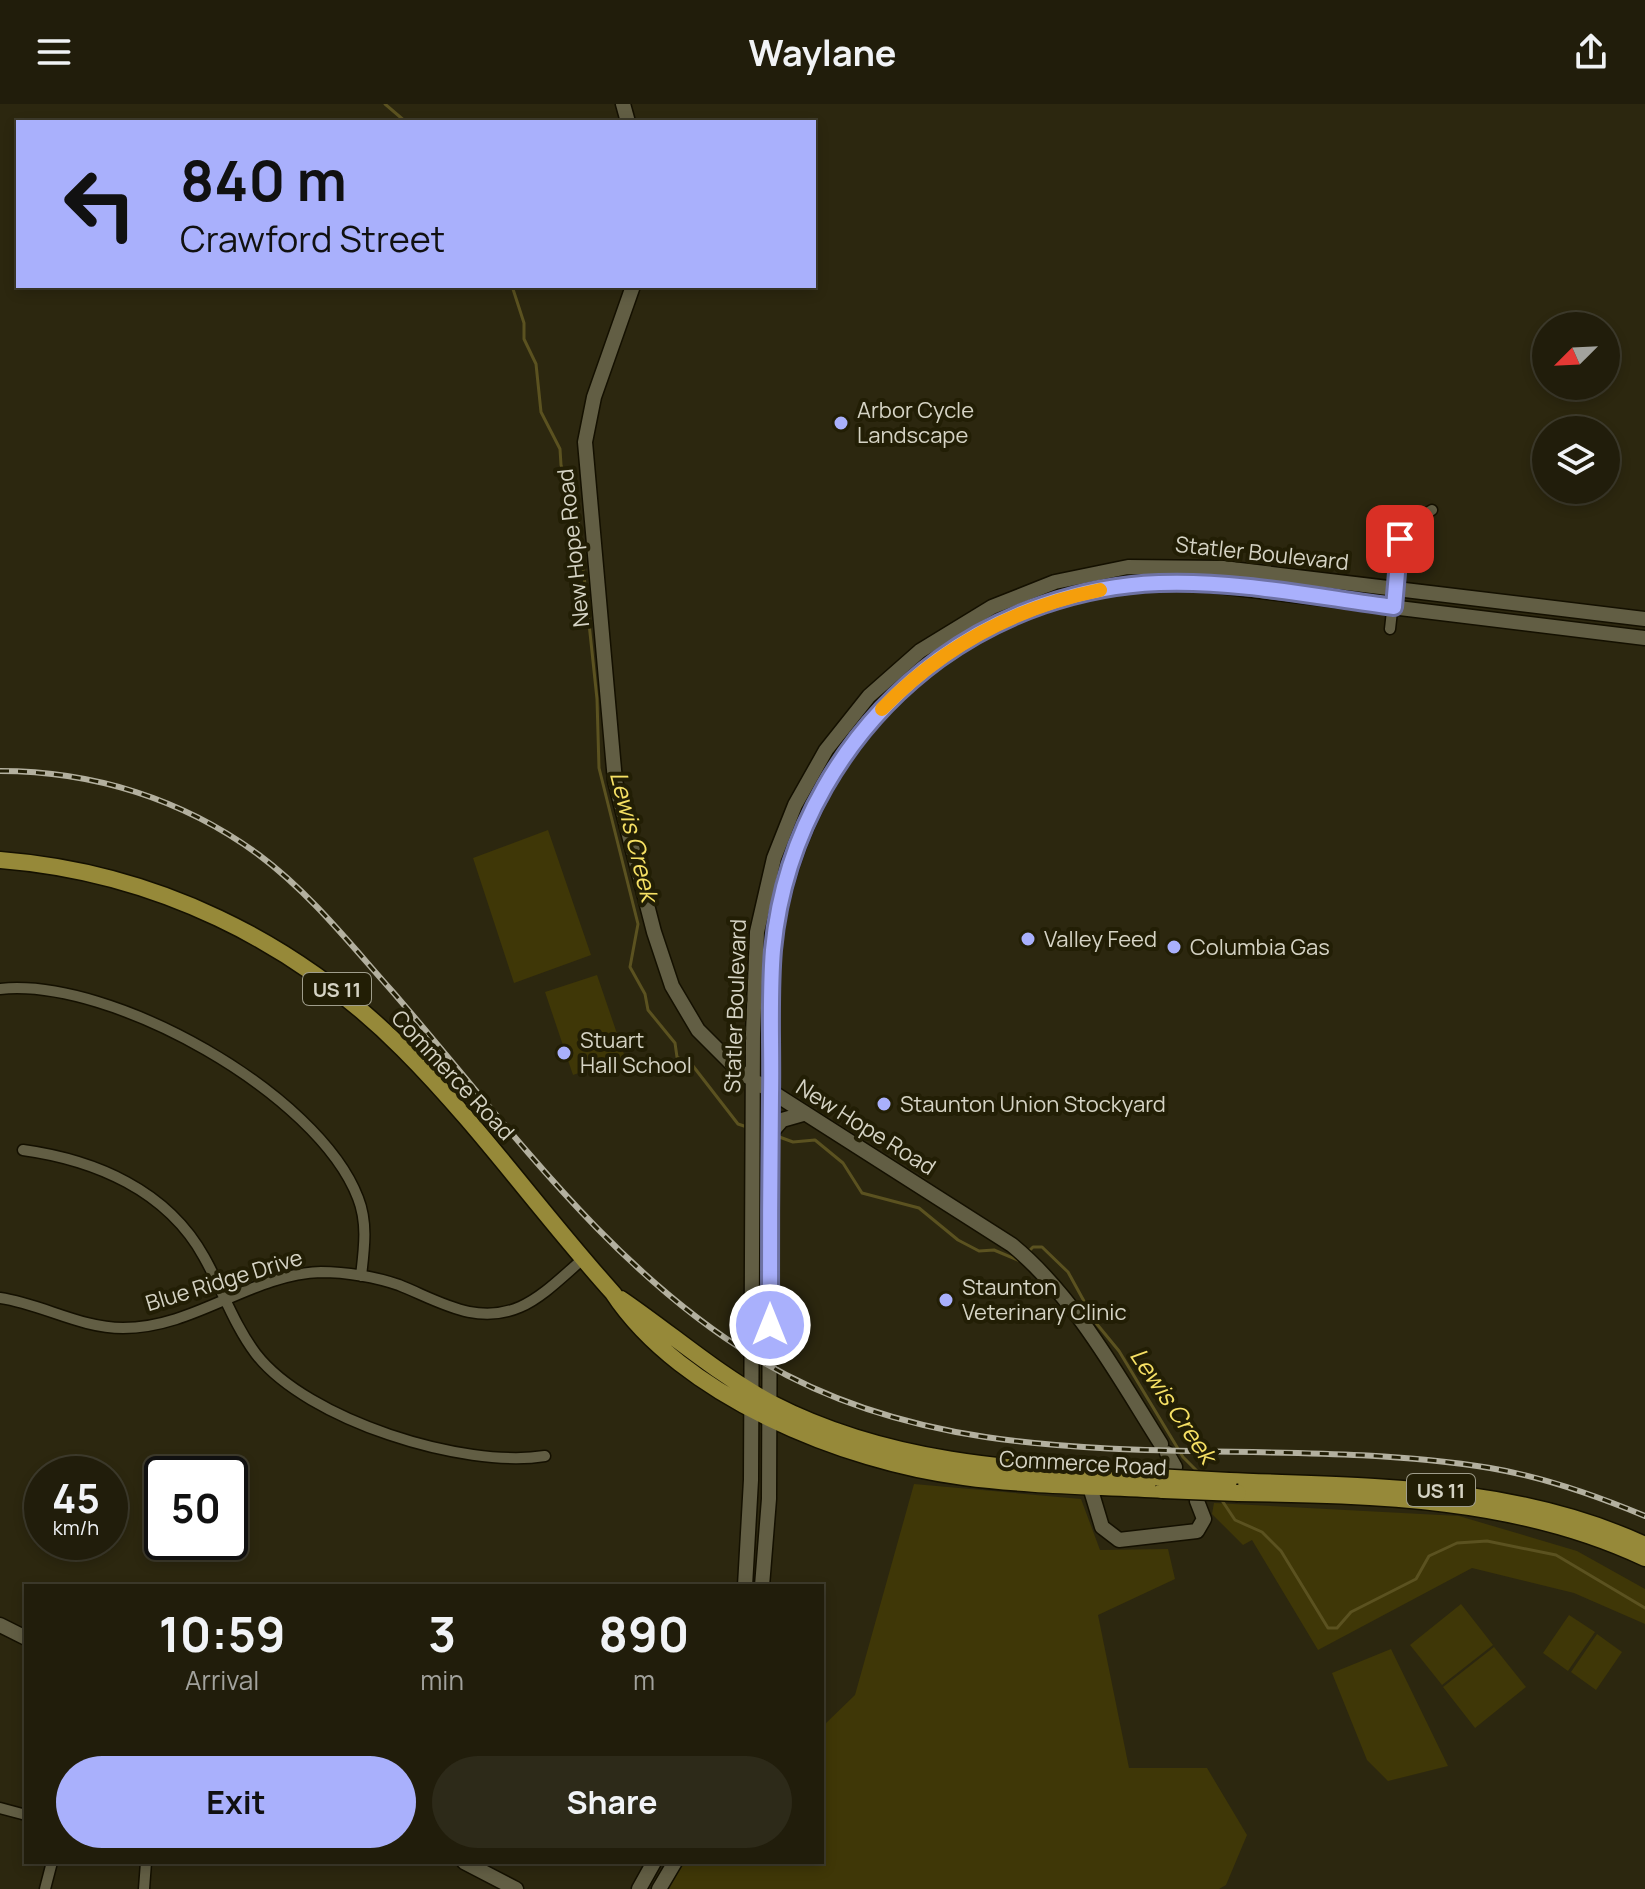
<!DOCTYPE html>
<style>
:root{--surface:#211d0b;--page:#2d2a19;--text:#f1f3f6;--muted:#a2a29d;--line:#3e3b2c;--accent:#a9b0fc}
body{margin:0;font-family:Manrope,sans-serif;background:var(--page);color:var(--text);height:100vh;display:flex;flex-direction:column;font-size:30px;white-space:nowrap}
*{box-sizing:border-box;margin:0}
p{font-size:26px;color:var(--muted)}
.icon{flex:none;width:44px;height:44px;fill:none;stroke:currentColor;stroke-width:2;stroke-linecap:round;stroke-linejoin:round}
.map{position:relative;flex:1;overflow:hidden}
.details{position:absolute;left:24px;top:1480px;width:800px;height:280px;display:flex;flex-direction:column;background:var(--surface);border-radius:0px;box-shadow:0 4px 12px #0003,0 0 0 2px var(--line)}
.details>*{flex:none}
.hud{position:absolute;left:16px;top:16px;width:800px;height:168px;border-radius:0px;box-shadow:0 4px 12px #0003,0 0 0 2px var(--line);background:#a9b0fc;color:#111;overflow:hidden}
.needle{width:52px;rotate:246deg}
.controls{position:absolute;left:1532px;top:208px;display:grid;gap:16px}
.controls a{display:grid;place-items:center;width:88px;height:88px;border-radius:50%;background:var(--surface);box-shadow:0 4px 12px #0003,0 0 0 2px var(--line);font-size:40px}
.speed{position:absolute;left:24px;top:1352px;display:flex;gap:16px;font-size:40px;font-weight:700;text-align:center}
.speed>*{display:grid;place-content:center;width:104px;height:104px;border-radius:50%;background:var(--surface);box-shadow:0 4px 12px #0003,0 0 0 2px var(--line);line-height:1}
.speed small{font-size:20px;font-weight:400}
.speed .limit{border:4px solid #111;border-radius:12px;background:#fff;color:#111}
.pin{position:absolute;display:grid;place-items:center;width:68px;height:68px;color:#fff;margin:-34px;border-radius:16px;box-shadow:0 4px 12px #0006}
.me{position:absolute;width:88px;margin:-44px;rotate:0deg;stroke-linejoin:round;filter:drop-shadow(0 0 6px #0008)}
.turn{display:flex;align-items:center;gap:28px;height:168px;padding:0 32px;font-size:36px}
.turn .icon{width:104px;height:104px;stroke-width:2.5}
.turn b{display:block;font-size:56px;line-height:68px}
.eta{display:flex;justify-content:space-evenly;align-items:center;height:136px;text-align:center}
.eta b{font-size:48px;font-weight:700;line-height:56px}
.primary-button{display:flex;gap:16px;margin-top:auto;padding:16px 32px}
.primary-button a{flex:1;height:92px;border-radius:48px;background:var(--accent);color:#111;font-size:32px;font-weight:700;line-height:92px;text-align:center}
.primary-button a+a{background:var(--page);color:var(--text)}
header{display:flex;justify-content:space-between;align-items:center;height:104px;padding:0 32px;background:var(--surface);font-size:36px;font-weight:700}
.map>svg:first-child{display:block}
.green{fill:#3f3707}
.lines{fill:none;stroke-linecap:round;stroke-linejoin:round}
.stream{stroke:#5b5220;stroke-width:3}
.street-casing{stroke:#141000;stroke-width:13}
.secondary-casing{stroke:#141000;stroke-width:17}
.primary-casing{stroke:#141000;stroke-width:19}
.street{stroke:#625e44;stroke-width:10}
.secondary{stroke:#625e44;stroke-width:14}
.primary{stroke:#968939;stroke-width:16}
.rail-casing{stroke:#b3b09f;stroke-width:6}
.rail{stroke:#221e05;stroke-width:3;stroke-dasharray:9;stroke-linecap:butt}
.primary-bridge-casing{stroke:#141000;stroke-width:19;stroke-linecap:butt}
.primary-bridge{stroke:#968939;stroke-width:16}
.route-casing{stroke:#6e72a4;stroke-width:20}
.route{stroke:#a9b0fc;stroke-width:14}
.slow{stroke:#f59e0b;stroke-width:14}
.poi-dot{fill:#a9b0fc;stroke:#221e05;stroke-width:3}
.labels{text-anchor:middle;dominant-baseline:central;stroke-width:8;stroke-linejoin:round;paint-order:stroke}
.shield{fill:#221e05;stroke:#9f9d8b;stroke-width:2}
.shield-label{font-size:20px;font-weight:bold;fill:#d5d3c4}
.poi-label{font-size:22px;fill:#d5d3c4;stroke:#221e05;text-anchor:start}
.street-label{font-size:22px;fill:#d5d3c4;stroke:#221e05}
.water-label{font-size:24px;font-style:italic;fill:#f7e164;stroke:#221e05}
</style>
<header><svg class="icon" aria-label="menu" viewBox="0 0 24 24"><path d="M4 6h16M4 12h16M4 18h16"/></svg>Waylane<svg class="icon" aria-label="share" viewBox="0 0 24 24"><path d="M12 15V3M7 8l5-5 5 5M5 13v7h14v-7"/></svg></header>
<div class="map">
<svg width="1645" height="1785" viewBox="0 0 1645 1785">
<rect width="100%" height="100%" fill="#2c270f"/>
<path class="green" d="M 548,726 L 591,851 L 514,879 L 473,754 Z
M 597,871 L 625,953 L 573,971 L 545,888 Z
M 914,1380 L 1081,1395 L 1100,1446 L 1168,1445 L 1175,1475 L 1098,1511 L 1129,1664 L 1207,1664 L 1247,1731 L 1226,1781 L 1219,1785 L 668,1785 L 683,1758 L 822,1758 L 822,1623 L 855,1591 Z
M 1214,1399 L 1459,1412 L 1577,1447 L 1645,1485 L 1645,1520 L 1574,1489 L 1472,1464 L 1318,1546 L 1252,1436 L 1243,1441 L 1212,1410 Z
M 1461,1500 L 1493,1541 L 1442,1581 L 1410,1541 Z
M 1569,1511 L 1595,1528 L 1568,1567 L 1543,1549 Z
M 1597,1530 L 1622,1548 L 1596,1586 L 1571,1568 Z
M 1494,1543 L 1526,1583 L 1475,1624 L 1443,1583 Z
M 1391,1545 L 1448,1662 L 1388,1677 L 1367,1656 L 1332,1569 Z"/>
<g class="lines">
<path class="stream" d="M 385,0 L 406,18
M 512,182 L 524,219 L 524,235 L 536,260 L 541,308 L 560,345 L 561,361 L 578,415 L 597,595 L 599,664 L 638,820 L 630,863 L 645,890 L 648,906 L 675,939 L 677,953 L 693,962 L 738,1020 L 747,1023
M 774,1031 L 793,1038 L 815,1036 L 843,1059 L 862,1089 L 919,1104 L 958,1136 L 979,1147 L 994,1146 L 1020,1157
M 1028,1148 L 1033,1143 L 1042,1143 L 1068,1168 L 1096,1219 L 1119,1247 L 1183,1353 L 1198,1368
M 1221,1395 L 1235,1416 L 1262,1428 L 1281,1447 L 1328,1524 L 1337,1524 L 1351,1508 L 1416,1475 L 1429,1452 L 1457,1439 L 1487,1437 L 1556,1451 L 1645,1504"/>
<g class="street-casing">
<path id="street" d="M 1390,525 L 1400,435 L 1414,417 L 1432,406
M 0,885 C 111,873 318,989 358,1094 C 368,1119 364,1146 361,1172
M 23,1046 C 95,1056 167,1086 204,1153 C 222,1185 234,1221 256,1250 C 307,1316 464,1365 545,1352
M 0,1194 C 42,1200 80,1224 123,1224 C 195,1224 251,1170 321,1168 C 346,1168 376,1173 399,1181 C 439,1197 476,1222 520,1203 C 543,1193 564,1171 583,1155
M 0,1704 L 26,1711
M 45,1785 L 52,1758
M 144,1785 L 146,1758"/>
</g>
<g class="secondary-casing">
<path id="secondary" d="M 623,0 L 628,18
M 633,182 L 594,293 L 585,338 L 615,677 L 654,828 L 672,882 L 698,926 L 739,967 L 1012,1141 C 1075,1193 1118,1272 1161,1340
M 771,1029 L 782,1016 L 803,1010
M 1167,1349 L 1175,1363
M 1087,1373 L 1102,1423 L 1119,1436 L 1197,1427 L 1204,1415 L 1197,1397
M 745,1482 L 751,1376 L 753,930 L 757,828 L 774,754 L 795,701 L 826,646 L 869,592 L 920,547 L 992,503 L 1055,478 L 1128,463 L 1223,464 L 1645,515
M 762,1482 L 769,1395 L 771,885 C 777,652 964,463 1203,480 L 1645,534
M 0,1521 L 26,1534
M 464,1758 L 516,1785
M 639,1785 L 654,1758
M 659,1785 L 675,1758"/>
</g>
<g class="primary-casing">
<path id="primary" d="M 0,756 C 154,768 294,836 403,945 C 479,1021 541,1109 613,1189 C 681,1292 844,1358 964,1373 C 1030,1382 1097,1382 1163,1386
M 621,1195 C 671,1229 717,1270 771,1299 C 893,1362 1023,1366 1156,1373
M 1229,1377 C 1371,1383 1513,1380 1645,1441
M 1238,1389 C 1376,1391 1518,1394 1645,1454"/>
</g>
<use href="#street" class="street"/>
<use href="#secondary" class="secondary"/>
<use href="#primary" class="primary"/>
<g class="rail-casing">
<path id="rail" d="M 0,667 C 93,667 183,695 259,751 C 310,789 350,840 392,887 C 504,1016 606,1162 753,1252 C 976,1390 1245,1324 1490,1364 C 1544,1373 1595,1391 1645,1412"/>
</g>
<use href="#rail" class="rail"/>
<g class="primary-bridge-casing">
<path id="primary-bridge" d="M 1156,1373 L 1229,1377
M 1163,1386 L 1238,1389"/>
</g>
<use href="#primary-bridge" class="primary-bridge"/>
</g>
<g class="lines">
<g class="route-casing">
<path id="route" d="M 770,1221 C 770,1144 770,1068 771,991 C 772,943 769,894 773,846 C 784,730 845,624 939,555 C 1002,509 1081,482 1159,479 C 1236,476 1317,493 1394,503 L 1400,435"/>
</g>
<use href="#route" class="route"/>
<path class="slow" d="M 882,605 C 942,543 1016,503 1100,486"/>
</g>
<g class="poi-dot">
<circle cx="841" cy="319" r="8"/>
<circle cx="1028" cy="835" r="8"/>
<circle cx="1174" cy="843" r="8"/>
<circle cx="564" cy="949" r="8"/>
<circle cx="884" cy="1000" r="8"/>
<circle cx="946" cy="1196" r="8"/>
</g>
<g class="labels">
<g class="shield">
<rect x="303" y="869" width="68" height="32" rx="6"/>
<rect x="1407" y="1370" width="68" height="32" rx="6"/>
</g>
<g class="shield-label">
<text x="337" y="885">US 11</text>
<text x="1441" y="1386">US 11</text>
</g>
<g class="poi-label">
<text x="857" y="306">Arbor Cycle<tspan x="857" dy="25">Landscape</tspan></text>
<text x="1044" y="835">Valley Feed</text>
<text x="1190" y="843">Columbia Gas</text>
<text x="580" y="936">Stuart<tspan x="580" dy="25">Hall School</tspan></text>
<text x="900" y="1000">Staunton Union Stockyard</text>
<text x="962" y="1183">Staunton<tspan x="962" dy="25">Veterinary Clinic</tspan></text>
</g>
<g class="street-label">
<text transform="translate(573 444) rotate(-96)">New Hope Road</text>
<text transform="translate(1262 449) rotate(6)">Statler Boulevard</text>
<text transform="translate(735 902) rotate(-88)">Statler Boulevard</text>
<text transform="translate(453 971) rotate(47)">Commerce Road</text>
<text transform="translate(866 1023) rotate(32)">New Hope Road</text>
<text transform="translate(224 1176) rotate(-17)">Blue Ridge Drive</text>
<text transform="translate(1083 1359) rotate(3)">Commerce Road</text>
</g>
<g class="water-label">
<text transform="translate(635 732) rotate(76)">Lewis Creek</text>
<text transform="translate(1174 1301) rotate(56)">Lewis Creek</text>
</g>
</g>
</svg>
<div class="controls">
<a><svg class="needle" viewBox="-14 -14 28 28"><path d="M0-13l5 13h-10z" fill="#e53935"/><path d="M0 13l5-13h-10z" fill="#a2a29d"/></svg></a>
<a><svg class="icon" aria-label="layers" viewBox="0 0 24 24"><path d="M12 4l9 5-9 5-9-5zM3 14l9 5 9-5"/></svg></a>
</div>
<div class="speed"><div>45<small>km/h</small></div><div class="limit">50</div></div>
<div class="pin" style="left:1400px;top:435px;background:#d93025"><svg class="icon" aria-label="arrive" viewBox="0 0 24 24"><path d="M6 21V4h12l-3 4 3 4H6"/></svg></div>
<svg class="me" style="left:770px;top:1221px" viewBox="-20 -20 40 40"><circle r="17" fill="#a9b0fc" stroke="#fff" stroke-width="3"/><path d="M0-11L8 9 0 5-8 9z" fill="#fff"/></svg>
<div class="hud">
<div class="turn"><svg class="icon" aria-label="left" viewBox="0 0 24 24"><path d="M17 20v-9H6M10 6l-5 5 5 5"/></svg><div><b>840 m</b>Crawford Street</div></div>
</div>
<section class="details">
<div class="eta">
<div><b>10:59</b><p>Arrival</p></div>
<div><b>3</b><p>min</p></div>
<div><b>890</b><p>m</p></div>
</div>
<div class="primary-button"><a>Exit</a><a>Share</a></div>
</section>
</div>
